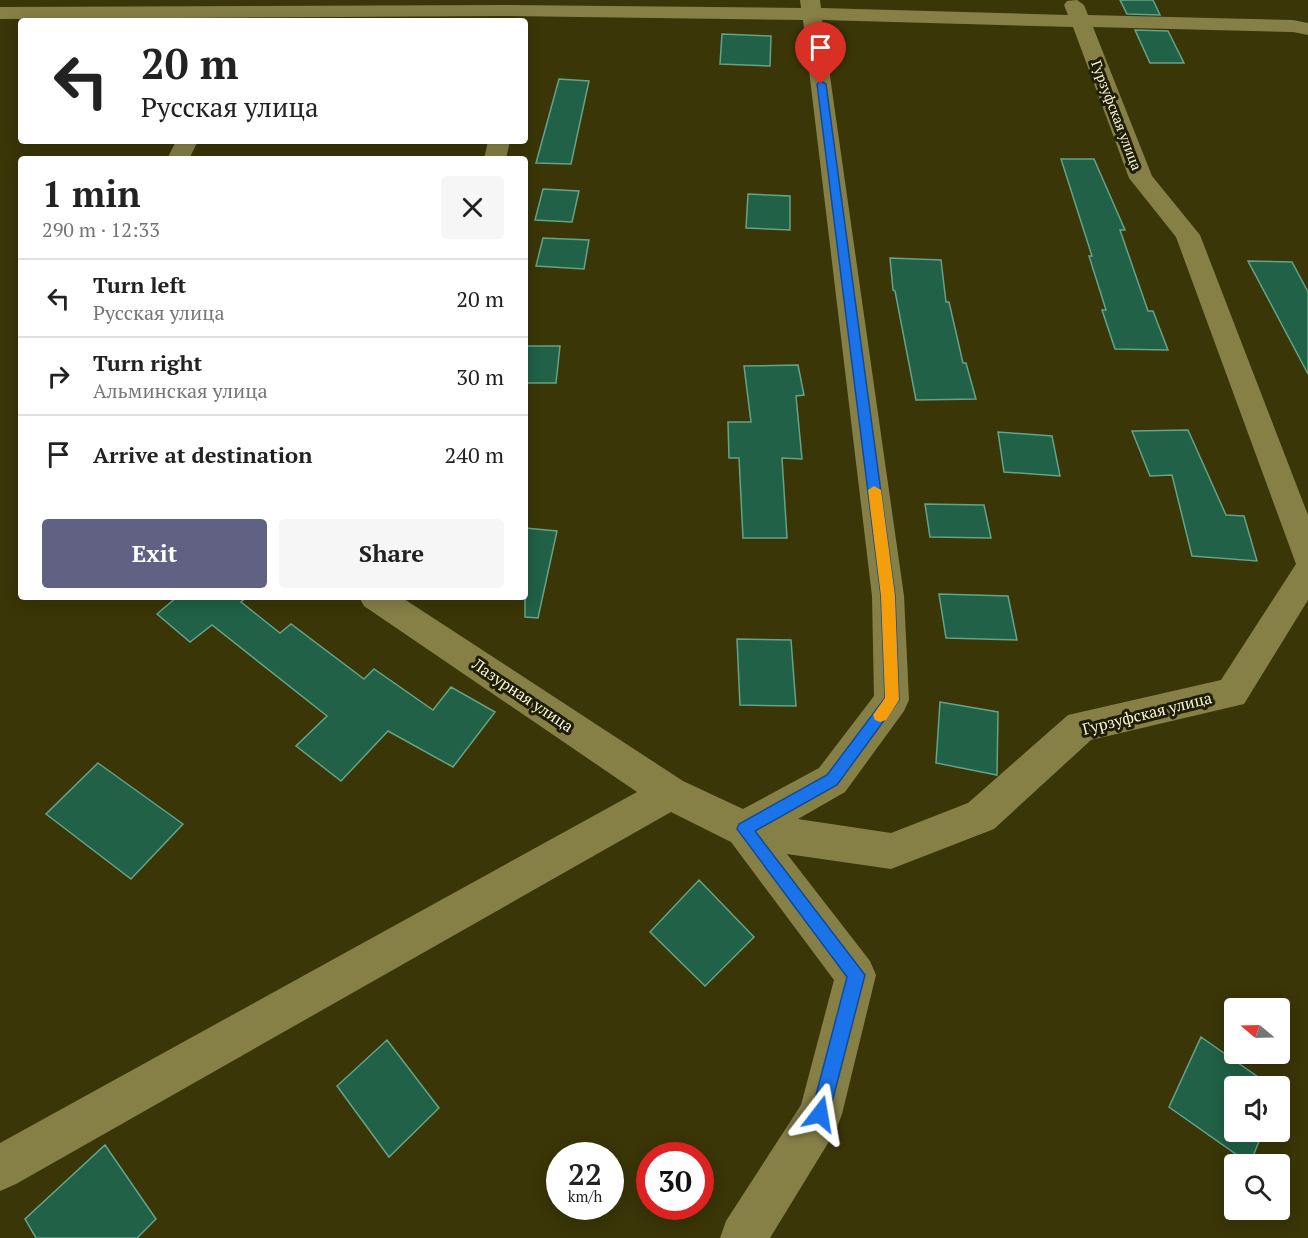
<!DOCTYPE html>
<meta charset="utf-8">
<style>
:root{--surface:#fff;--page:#f6f6f6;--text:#222;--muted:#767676;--line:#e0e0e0;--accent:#616183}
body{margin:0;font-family:"PT Serif",serif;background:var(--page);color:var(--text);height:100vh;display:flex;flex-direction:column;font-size:22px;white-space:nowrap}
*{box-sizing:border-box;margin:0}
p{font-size:20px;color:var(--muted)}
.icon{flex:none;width:33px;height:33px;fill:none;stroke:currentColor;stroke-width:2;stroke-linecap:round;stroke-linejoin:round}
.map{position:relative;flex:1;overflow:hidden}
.panel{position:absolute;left:18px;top:156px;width:510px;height:444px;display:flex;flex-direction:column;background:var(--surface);border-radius:6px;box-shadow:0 3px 15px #0003}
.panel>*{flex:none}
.top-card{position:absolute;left:18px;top:18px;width:510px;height:126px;border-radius:6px;box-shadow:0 3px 15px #0003;background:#fff;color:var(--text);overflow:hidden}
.needle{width:39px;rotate:289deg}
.buttons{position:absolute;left:1224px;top:998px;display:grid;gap:12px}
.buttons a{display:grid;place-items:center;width:66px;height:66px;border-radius:6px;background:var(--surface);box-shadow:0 3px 15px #0003;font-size:30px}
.speed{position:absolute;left:546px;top:1142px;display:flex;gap:12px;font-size:30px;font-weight:700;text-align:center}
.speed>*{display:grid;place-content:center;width:78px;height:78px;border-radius:50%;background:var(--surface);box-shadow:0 3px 15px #0003;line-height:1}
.speed small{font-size:15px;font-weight:400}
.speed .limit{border:9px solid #d22;background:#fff;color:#111}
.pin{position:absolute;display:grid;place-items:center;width:51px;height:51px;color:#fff;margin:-62px -26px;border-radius:50% 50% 50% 0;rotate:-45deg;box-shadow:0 0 6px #0007}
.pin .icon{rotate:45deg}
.me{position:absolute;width:66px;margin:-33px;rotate:14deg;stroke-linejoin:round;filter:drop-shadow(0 0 4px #0008)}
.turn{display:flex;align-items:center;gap:21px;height:126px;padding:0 24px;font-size:27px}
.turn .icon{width:78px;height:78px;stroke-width:2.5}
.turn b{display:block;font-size:42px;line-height:51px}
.round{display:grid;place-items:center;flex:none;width:63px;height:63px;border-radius:6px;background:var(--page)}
.summary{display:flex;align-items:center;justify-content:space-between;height:102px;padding:0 24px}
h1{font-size:36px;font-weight:700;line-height:45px}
.cta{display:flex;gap:12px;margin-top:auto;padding:12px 24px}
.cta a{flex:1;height:69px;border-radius:6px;background:var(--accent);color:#fff;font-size:24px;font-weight:700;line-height:69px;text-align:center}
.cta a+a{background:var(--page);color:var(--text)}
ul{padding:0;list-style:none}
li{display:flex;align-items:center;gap:18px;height:78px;padding:0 24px;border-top:2px solid var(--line)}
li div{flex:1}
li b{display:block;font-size:22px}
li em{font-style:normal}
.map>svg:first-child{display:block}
.building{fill:#206147;stroke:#65a387;stroke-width:1.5}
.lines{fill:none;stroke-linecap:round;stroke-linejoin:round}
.minor{fill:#868047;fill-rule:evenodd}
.route{fill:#1a73e8;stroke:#114b97;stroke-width:1.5}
.slow{fill:#f59e0b}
.labels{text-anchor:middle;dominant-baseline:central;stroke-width:6;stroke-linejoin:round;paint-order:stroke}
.far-street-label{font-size:14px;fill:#f8f6d8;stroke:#1f1d05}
.street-label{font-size:16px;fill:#f8f6d8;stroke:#1f1d05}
</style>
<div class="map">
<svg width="1308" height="1238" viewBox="0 0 1308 1238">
<rect width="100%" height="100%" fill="#3a3608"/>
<path class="building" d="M 1120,0 L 1153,0 L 1160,15 L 1127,14 Z
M 1135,30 L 1168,31 L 1184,63 L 1150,63 Z
M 722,34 L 771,36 L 770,66 L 720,64 Z
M 559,79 L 589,81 L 571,164 L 536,163 Z
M 1061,159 L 1094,159 L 1125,230 L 1120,230 L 1148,311 L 1153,311 L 1168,350 L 1115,349 L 1102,310 L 1106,310 L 1089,256 L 1092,256 Z
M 543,189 L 579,191 L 572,222 L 535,220 Z
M 748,194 L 790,196 L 790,230 L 746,228 Z
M 543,238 L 589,240 L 584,269 L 536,266 Z
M 890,258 L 941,260 L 946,302 L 949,302 L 963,363 L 966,363 L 976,399 L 916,400 L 895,291 L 893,290 Z
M 1248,261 L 1292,262 L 1308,292 L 1308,374 Z
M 525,346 L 560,346 L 556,383 L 525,383 Z
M 798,365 L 804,395 L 796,396 L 802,459 L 782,458 L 787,538 L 743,538 L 739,458 L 729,458 L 728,422 L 751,422 L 744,366 Z
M 1188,430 L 1226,515 L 1244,516 L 1257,561 L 1192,556 L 1172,475 L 1150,476 L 1132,431 Z
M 998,432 L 1052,436 L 1060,476 L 1004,472 Z
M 925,504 L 984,505 L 991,538 L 930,537 Z
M 525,528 L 557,531 L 538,618 L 525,617 Z
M 939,594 L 1008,596 L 1017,640 L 946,638 Z
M 177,597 L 247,597 L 241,602 L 280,633 L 291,624 L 364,679 L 374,669 L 433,710 L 451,687 L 495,712 L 453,767 L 388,731 L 341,781 L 296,746 L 327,716 L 212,625 L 190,642 L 157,614 Z
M 737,639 L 791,640 L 796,706 L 740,705 Z
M 940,702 L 998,712 L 997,775 L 936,763 Z
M 98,763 L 183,824 L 131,879 L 46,814 Z
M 699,880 L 754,937 L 705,986 L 650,932 Z
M 1201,1037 L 1271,1086 L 1234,1086 L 1234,1131 L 1263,1131 L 1250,1164 L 1169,1107 Z
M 387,1040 L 439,1108 L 389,1157 L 337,1086 Z
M 105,1145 L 156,1219 L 137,1238 L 36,1238 L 25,1219 Z"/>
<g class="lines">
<path class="minor" d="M 800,0 L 820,0 L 821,8 L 1068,15 L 1064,5 L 1067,1 L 1077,0 L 1084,5 L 1088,15 L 1293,20 L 1308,23 L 1308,35 L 1293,32 L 1093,27 L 1152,176 L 1200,235 L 1308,515 L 1308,600 L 1244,704 L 1091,740 L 994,829 L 891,869 L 787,854 L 870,961 L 876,975 L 842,1114 L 836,1130 L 770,1238 L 720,1238 L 726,1221 L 801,1105 L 834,980 L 731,842 L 671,812 L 16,1184 L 0,1191 L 0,1143 L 637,792 L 364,606 L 359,597 L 401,597 L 683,781 L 743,809 L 819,768 L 874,696 L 872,596 L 803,20 L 507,16 L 0,19 L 0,7 L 507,5 L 801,8 ZM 822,20 L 1073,27 L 1129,178 L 1176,237 L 1296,564 L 1221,680 L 1068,715 L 968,803 L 891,833 L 798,819 L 845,792 L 904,711 L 909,700 L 904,596 Z
M 176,141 L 198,141 L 189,159 L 167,159 Z
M 488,141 L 510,141 L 506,159 L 484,159 Z"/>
</g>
<path class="route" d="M 821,81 L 826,84 L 895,596 L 899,700 L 837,785 L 755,831 L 865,975 L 829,1114 L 826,1120 L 820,1123 L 814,1120 L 811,1114 L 847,977 L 737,829 L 739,824 L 827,775 L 885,698 L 881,596 L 817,84 Z"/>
<path class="slow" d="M 874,486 L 881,490 L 895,596 L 899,700 L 886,720 L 880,722 L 875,720 L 873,715 L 885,698 L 881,596 L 868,490 Z"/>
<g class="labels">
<g class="far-street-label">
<text transform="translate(1117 115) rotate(69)">Гурзуфская улица</text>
</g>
<g class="street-label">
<text transform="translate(523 695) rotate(34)">Лазурная улица</text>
<text transform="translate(1147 713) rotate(-14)">Гурзуфская улица</text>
</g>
</g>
</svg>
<div class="buttons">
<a><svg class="needle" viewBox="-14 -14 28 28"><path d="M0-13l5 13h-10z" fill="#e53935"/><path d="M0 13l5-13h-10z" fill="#767676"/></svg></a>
<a><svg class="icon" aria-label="sound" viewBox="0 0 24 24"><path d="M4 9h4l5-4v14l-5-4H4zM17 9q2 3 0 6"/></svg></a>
<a><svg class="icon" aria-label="search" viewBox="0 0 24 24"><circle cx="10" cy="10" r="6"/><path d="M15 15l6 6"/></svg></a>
</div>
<div class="speed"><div>22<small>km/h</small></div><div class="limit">30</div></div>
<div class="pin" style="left:821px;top:84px;background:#d93025"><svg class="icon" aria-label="arrive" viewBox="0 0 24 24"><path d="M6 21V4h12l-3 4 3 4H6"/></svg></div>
<svg class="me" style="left:820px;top:1114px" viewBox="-20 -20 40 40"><path d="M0-17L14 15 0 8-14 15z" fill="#1a73e8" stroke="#fff" stroke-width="4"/></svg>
<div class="top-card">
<div class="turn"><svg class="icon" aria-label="left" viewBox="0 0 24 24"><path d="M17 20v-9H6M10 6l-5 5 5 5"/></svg><div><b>20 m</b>Русская улица</div></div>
</div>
<section class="panel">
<div class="summary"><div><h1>1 min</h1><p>290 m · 12:33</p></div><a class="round"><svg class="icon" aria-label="close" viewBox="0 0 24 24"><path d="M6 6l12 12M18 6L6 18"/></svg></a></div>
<ul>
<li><svg class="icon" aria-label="left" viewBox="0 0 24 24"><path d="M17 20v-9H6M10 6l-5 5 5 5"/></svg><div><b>Turn left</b><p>Русская улица</p></div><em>20 m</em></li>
<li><svg class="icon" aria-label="right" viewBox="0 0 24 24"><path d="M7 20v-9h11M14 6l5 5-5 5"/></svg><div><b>Turn right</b><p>Альминская улица</p></div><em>30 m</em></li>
<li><svg class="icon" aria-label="arrive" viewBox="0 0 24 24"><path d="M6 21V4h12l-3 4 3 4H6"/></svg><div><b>Arrive at destination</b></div><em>240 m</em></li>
</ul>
<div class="cta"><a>Exit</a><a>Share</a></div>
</section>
</div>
